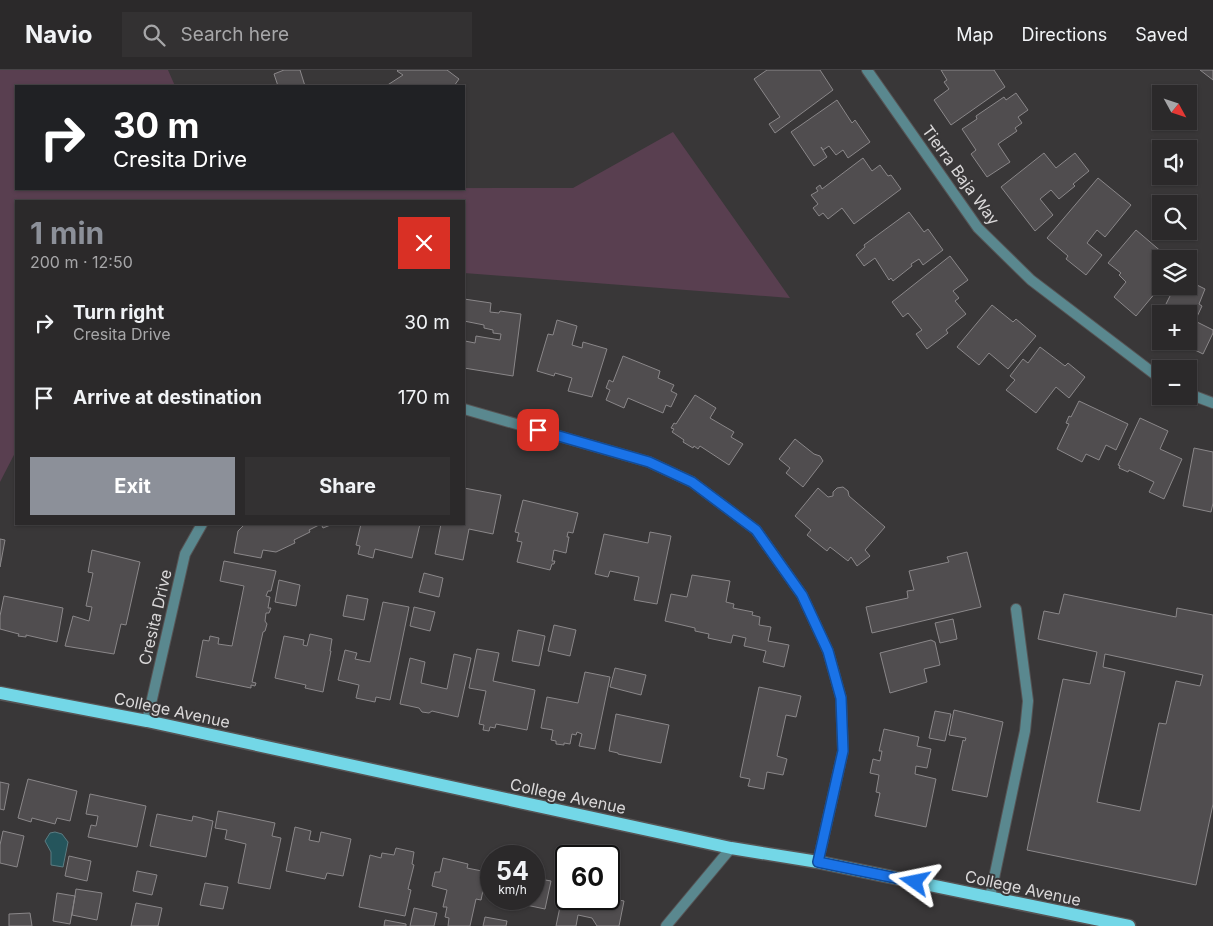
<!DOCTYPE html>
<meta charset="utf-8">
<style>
:root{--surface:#2b292a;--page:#333132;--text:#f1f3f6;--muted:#a6a6a8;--line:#474547;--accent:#8c9099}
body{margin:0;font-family:Inter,sans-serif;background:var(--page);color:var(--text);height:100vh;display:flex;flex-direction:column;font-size:19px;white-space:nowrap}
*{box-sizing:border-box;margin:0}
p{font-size:16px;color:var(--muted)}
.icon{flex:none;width:28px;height:28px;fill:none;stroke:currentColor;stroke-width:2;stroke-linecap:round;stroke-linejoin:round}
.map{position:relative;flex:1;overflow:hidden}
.drawer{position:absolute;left:15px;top:130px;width:450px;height:325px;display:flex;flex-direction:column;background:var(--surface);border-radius:0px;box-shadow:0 1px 4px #0004,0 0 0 1px var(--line)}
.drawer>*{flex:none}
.hud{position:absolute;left:15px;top:15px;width:450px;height:105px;border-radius:0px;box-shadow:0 1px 4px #0004,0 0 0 1px var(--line);background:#202124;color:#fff;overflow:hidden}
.needle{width:32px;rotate:130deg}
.controls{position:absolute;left:1152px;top:15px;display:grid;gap:10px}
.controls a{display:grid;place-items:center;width:45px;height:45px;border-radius:0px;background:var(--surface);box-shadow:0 1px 4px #0004,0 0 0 1px var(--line);font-size:25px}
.speed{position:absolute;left:480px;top:775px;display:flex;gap:10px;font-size:25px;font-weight:700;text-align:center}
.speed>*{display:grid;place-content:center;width:65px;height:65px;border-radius:50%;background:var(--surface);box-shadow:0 1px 4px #0004,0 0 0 1px var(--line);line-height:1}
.speed small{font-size:12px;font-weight:400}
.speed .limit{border:2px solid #111;border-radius:8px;background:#fff;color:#111}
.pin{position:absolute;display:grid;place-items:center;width:42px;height:42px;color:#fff;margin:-21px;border-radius:10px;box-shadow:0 2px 8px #0006}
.me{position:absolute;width:55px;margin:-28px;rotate:282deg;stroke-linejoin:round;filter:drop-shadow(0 0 4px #0008)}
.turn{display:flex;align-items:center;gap:18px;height:105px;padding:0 15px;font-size:22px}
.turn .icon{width:65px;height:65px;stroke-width:2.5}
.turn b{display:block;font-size:35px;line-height:42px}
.round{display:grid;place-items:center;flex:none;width:52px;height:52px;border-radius:0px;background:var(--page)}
.head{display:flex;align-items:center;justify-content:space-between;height:85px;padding:0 15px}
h1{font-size:30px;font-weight:700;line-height:38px;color:var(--accent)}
.cta{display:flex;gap:10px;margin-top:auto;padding:10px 15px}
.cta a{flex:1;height:58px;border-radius:0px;background:var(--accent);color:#fff;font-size:20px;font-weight:700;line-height:58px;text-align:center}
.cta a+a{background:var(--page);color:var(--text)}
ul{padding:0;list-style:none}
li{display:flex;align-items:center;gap:15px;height:75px;padding:0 15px}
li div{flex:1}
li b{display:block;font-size:19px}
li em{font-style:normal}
header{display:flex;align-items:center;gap:30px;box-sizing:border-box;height:70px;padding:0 25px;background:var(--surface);border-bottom:1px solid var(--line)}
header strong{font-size:24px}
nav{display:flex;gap:28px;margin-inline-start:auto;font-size:18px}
.search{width:350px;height:45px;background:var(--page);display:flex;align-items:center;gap:12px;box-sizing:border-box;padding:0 18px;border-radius:0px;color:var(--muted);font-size:19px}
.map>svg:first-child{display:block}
.green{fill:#593f50}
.water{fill:#25555c;stroke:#5b7c82}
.building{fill:#504d4f;stroke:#8a8789;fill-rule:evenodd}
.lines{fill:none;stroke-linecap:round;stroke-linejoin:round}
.lane-casing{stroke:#565455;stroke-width:12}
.street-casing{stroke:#565455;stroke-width:12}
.primary-casing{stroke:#565455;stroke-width:15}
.lane{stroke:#5a888f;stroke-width:10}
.street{stroke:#5a888f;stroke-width:10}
.primary{stroke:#73d7e7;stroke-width:12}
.route-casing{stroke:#114b97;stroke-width:12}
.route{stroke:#1a73e8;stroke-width:9}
.labels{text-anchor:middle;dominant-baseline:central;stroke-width:4;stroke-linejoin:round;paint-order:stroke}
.street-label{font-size:16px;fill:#dad8d9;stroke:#393738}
</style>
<header>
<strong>Navio</strong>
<div class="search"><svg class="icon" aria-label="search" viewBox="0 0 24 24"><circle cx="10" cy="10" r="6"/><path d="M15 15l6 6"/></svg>Search here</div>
<nav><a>Map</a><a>Directions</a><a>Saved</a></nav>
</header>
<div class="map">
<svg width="1213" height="856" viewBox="0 0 1213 856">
<rect width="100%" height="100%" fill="#393738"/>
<path class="green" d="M 0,0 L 168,0 L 175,16 L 16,16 L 16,119 L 573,118 L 673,62 L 790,228 L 464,203 L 464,131 L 16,131 L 16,381 L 0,412 Z"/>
<path class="water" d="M 55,762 L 62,764 L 68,772 L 63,797 L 51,795 L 51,782 L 45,771 L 50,763 Z"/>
<path class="building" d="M 284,0 L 300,0 L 305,16 L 278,16 L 274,4 Z
M 398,0 L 447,0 L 459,9 L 454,16 L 386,16 L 403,5 L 397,1 Z
M 767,0 L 820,0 L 833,20 L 775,63 L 769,54 L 780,47 L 754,9 Z
M 941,0 L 994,0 L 1005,17 L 951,55 L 934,30 L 949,19 L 944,12 L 947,10 Z
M 1200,0 L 1213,0 L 1213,10 Z
M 1016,23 L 1028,40 L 1018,47 L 1022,53 L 1015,58 L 1017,61 L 998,74 L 1010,92 L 987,107 L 971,84 L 976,80 L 962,59 L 977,49 L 976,46 L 1004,27 L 1006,30 Z
M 837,30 L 852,53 L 855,50 L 870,72 L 848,88 L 843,80 L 836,85 L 829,76 L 823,80 L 821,77 L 827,87 L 814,96 L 791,62 Z
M 1044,83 L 1056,98 L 1075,83 L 1089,101 L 1073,114 L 1075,116 L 1059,129 L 1051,120 L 1040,129 L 1053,145 L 1035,161 L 1001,117 Z
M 863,88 L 872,101 L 880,95 L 888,106 L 891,105 L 901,119 L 854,154 L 842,138 L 828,149 L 823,143 L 819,146 L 813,138 L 818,134 L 811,125 L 818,121 L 816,118 L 820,115 L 822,119 Z
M 1098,108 L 1131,135 L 1105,167 L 1097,160 L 1087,173 L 1102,185 L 1086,205 L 1066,189 L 1068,186 L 1047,168 Z
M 909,142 L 924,162 L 928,159 L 943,180 L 923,195 L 919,189 L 911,194 L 912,196 L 893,211 L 891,208 L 889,210 L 875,188 L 864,196 L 856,185 L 865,177 L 864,175 Z
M 1136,160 L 1170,189 L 1161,189 L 1161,216 L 1136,246 L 1114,227 L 1126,212 L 1119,205 L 1121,203 L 1108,193 Z
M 950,186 L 968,210 L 953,221 L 959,228 L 955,231 L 966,244 L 946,260 L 948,263 L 927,279 L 916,264 L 922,260 L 908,243 L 903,247 L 892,232 Z
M 1189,211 L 1205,219 L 1199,234 L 1202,236 L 1195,251 L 1213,260 L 1213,263 L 1203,284 L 1179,272 L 1189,271 L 1189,244 L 1161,244 L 1175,216 L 1189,216 Z
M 464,229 L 491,233 L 490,242 L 499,243 L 500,241 L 521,244 L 513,306 L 464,298 L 465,271 L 475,273 L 476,266 L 500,270 L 501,264 L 493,263 L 493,260 L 484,258 L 484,255 L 464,251 Z
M 992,235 L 1013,252 L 1016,249 L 1036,266 L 1008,299 L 989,283 L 979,295 L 957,277 Z
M 557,250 L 577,256 L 572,275 L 582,278 L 583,272 L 607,279 L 592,327 L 568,321 L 572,308 L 555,303 L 554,306 L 537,301 L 548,264 L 553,265 Z
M 1040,277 L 1065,296 L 1068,293 L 1085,307 L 1069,328 L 1056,317 L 1036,343 L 1006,320 L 1015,310 L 1010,306 L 1023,289 L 1028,293 Z
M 623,286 L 660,301 L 658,308 L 674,315 L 671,321 L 677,324 L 671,337 L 666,335 L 663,343 L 628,328 L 624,338 L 606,330 L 610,320 L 606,318 L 609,310 L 613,312 Z
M 695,325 L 716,338 L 710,348 L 734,362 L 731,367 L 743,374 L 729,395 L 700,376 L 698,379 L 694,376 L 693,378 L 683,372 L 684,370 L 672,362 L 674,359 L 671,358 L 674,353 L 676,354 Z
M 1079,331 L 1128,354 L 1116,380 L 1106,375 L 1099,390 L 1086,384 L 1082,392 L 1057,379 L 1069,354 L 1066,353 L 1069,346 L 1071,347 Z
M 1140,348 L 1168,361 L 1160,379 L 1182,389 L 1164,429 L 1149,422 L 1154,412 L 1129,400 L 1128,402 L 1119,398 L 1120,396 L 1118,395 Z
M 795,369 L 814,384 L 820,386 L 823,391 L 803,417 L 786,403 L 790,398 L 779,389 Z
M 1194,378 L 1213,382 L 1213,433 L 1211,442 L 1183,436 Z
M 843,417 L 848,421 L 849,426 L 885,457 L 865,480 L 870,486 L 857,496 L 851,487 L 848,491 L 830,477 L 827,481 L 807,465 L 811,460 L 795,446 L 818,418 L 828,427 L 833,426 L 833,422 L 837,418 Z
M 464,418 L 501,425 L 493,464 L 469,459 L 463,490 L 435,484 L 441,454 L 464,454 Z
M 523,430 L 578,443 L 573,463 L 568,462 L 567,467 L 569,467 L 566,483 L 554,480 L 552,491 L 555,491 L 554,494 L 552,494 L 550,500 L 517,492 L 522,472 L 517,471 L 519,463 L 515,462 Z
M 245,454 L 333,454 L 323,458 L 321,454 L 309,460 L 310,462 L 294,470 L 295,473 L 276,482 L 263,480 L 261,488 L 234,483 L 238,461 Z
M 361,454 L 420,454 L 412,488 L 375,479 L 373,488 L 358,484 L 360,476 L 356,475 Z
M 650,462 L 671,466 L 657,534 L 634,530 L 639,507 L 610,501 L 608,507 L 595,504 L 604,464 L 648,473 Z
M 0,469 L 5,470 L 0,497 Z
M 92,480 L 140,492 L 126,555 L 121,554 L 114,584 L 65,576 L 73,546 L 89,551 L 92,537 L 86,536 L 93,503 L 88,502 Z
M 967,482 L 981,537 L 872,563 L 866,537 L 908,528 L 907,521 L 914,520 L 909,501 L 949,492 L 947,487 Z
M 224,491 L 276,501 L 271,521 L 268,521 L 266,526 L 270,527 L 268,538 L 271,538 L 269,543 L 266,543 L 265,551 L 267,554 L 265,561 L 263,562 L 252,612 L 256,613 L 255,616 L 251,615 L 251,618 L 196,607 L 203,570 L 209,571 L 210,566 L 219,568 L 218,574 L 232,576 L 244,516 L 220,511 Z
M 424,503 L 443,508 L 439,527 L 419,522 Z
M 692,505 L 730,511 L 726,532 L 734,534 L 733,538 L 753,542 L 752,545 L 760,547 L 759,555 L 771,557 L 768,571 L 789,575 L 784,597 L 763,592 L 766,581 L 744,576 L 746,568 L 733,565 L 731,573 L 708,568 L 709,564 L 695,561 L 695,558 L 665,551 L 671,524 L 687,527 Z
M 279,510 L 300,515 L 296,536 L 275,532 Z
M 1064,524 L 1176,547 L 1177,538 L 1213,545 L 1213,734 L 1196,815 L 1027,780 L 1063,609 L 1090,614 L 1097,582 L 1038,569 L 1044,541 L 1059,544 ZM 1105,584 L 1203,605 L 1200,616 L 1176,611 L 1166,654 L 1159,653 L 1140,741 L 1097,732 L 1125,602 L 1103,597 Z
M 347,525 L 368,529 L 364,550 L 343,546 Z
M 4,526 L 63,538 L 57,572 L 26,565 L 26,567 L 18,566 L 19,564 L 15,563 L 0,559 L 0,546 Z
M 383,532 L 409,537 L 390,630 L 376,627 L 375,632 L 356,628 L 359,615 L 338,610 L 345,580 L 357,583 L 355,589 L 370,592 Z
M 414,537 L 435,542 L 430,561 L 410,556 Z
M 953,549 L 957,569 L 940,573 L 935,553 Z
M 554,555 L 576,560 L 570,586 L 548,581 Z
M 518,560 L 545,566 L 539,596 L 512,591 Z
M 310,564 L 332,569 L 330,581 L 331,581 L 323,622 L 305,618 L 306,615 L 275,608 L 284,566 L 304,570 L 303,575 L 307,576 Z
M 931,570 L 935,572 L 940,595 L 924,599 L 927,612 L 890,623 L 880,583 Z
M 477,579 L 499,583 L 493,611 L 535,620 L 527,660 L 496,654 L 495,658 L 490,657 L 489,661 L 483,660 L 484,655 L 479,654 L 486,621 L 469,618 Z
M 454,584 L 471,588 L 458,647 L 432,641 L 429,643 L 422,642 L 419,638 L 400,634 L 410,588 L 425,592 L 421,613 L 447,619 Z
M 615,598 L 646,605 L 641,625 L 610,617 Z
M 585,602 L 610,607 L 595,679 L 579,676 L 582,664 L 577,662 L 576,665 L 572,664 L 570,674 L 564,673 L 564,675 L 556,674 L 556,671 L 551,670 L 553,660 L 541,658 L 547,627 L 578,633 Z
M 759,617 L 801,626 L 796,647 L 786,645 L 777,686 L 787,689 L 783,705 L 767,702 L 764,719 L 748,716 L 750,709 L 740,707 Z
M 954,640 L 1003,652 L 987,727 L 952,720 L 963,670 L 965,671 L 966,668 L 949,665 Z
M 935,641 L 951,644 L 945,671 L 929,668 Z
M 616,644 L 669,655 L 661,693 L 618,684 L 618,683 L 609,681 Z
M 884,659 L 919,667 L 917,676 L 931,679 L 927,698 L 916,696 L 915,704 L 936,709 L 926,757 L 875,746 L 880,723 L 876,722 L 879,705 L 870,703 L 873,689 L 880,691 L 882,681 L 879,681 Z
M 28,709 L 77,721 L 70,751 L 57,748 L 55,754 L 32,748 L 31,752 L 18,748 Z
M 0,712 L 9,714 L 4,740 L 0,739 Z
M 90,724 L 146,736 L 137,777 L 88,767 L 91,755 L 96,756 L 98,746 L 86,744 Z
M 218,741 L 275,753 L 272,766 L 281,768 L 270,819 L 238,813 L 246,774 L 225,769 L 227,760 L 215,758 Z
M 157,744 L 192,751 L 193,746 L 213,751 L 206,787 L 150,776 Z
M 295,757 L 311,761 L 309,770 L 319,772 L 321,762 L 351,769 L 343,806 L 327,803 L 325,809 L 286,801 Z
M 3,761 L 24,766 L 17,797 L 0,793 L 0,775 Z
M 396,778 L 414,782 L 412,794 L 414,795 L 408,819 L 411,820 L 405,846 L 359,837 L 370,785 L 381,788 L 382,783 L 394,785 Z
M 69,786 L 91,791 L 87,811 L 65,806 Z
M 443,788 L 468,794 L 467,798 L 487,802 L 481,830 L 476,829 L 470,856 L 448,856 L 449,848 L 445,847 L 447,837 L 443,837 L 447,820 L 432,816 L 435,802 L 440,802 Z
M 137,801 L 157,805 L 152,825 L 133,821 Z
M 534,808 L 551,811 L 545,839 L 507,831 L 508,829 L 534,829 Z
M 205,813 L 228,817 L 223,839 L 200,835 Z
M 565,813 L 566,814 L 566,829 L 609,828 L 624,831 L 619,856 L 597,856 L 592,848 L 578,845 L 576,856 L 556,856 Z
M 76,819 L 102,823 L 97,850 L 72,845 Z
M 57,823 L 75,826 L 70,854 L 53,851 Z
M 136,833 L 162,838 L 158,856 L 131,856 Z
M 414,838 L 437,843 L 434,856 L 410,856 Z
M 30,843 L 32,856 L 9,856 L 9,844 Z
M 485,847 L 507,851 L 506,856 L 483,856 Z
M 385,850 L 406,854 L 406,856 L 384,856 Z"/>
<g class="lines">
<g class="lane-casing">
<path id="lane" d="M 990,827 L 1025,661 L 1028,631 L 1016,539"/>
</g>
<g class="street-casing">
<path id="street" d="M 867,0 L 978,158 L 1031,210 L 1161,309
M 1189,324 L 1213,333
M 464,339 L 649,392 L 692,412 L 756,460 L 802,525 L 828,581 L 841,628 L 843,681 L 818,792
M 147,651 L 185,484 L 202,454
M 666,856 L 731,778"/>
</g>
<g class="primary-casing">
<path id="primary" d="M 0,623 L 147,651 L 731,778 L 818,792 L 1129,856"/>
</g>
<use href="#lane" class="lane"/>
<use href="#street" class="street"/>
<use href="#primary" class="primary"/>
</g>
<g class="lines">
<g class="route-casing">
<path id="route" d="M 538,360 L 649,392 L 692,412 L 756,460 L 802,525 L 828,581 L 841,628 L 843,681 L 818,792 L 915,812"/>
</g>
<use href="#route" class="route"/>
</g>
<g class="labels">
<g class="street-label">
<text transform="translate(961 105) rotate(54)">Tierra Baja Way</text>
<text transform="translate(155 547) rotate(-77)">Cresita Drive</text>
<text transform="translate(172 640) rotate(12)">College Avenue</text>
<text transform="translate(568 726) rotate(12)">College Avenue</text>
<text transform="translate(1023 818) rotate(12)">College Avenue</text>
</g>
</g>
</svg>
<div class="controls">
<a><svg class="needle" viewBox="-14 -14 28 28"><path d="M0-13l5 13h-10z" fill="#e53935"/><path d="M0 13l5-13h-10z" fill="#a6a6a8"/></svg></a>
<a><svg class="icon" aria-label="sound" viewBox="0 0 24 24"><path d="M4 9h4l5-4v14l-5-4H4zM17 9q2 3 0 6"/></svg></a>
<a><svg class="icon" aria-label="search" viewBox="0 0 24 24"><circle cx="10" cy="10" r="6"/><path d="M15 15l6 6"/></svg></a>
<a><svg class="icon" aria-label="layers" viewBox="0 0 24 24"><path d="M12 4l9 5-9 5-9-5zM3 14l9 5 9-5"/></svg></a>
<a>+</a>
<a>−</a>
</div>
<div class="speed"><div>54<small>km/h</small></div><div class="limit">60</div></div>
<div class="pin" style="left:538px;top:360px;background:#d93025"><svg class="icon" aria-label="arrive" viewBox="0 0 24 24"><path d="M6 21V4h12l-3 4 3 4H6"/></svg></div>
<svg class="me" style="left:915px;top:812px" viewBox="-20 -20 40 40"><path d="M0-17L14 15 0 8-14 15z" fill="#1a73e8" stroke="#fff" stroke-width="4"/></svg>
<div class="hud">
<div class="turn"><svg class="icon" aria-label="right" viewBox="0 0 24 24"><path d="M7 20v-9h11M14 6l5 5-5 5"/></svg><div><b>30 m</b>Cresita Drive</div></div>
</div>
<section class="drawer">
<div class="head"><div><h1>1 min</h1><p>200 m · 12:50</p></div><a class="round" style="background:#d93025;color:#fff"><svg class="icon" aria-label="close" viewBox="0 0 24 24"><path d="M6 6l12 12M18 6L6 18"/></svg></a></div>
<ul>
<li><svg class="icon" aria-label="right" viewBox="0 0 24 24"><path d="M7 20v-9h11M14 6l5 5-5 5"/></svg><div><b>Turn right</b><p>Cresita Drive</p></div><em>30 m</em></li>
<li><svg class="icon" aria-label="arrive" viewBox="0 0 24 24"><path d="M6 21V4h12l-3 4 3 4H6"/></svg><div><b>Arrive at destination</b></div><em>170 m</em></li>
</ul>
<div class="cta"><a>Exit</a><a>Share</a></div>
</section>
</div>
